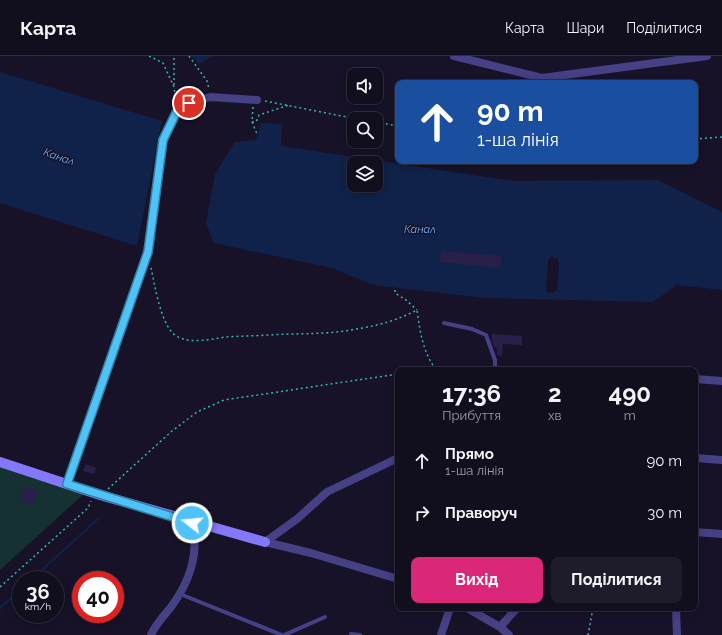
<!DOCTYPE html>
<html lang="uk">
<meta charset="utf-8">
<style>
:root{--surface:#110e1e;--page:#1e1c2b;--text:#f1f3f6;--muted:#9c9ca4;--line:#302e3c;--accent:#db2777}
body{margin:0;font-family:Raleway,sans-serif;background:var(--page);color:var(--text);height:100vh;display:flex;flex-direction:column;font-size:15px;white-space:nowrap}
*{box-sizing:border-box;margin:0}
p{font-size:13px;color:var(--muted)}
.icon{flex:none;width:22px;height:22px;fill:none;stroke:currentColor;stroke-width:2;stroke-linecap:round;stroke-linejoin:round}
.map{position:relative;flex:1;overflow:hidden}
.side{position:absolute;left:395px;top:311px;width:303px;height:244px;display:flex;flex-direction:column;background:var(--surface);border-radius:8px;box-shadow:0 2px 10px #0003,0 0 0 1px var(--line)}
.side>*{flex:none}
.top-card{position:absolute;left:395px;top:24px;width:303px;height:84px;border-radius:8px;box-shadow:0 2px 10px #0003,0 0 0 1px var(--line);background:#1a4fa0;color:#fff;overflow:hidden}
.tools{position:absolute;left:347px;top:12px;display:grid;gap:8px}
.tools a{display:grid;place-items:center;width:36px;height:36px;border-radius:8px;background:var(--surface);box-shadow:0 2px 10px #0003,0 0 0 1px var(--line);font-size:20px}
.speed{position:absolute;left:12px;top:515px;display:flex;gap:8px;font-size:20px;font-weight:700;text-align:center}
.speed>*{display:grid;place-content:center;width:52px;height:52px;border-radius:50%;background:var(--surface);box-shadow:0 2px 10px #0003,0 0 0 1px var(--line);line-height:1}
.speed small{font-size:10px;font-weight:400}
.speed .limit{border:6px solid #d22;background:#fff;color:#111}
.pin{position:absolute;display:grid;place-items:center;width:34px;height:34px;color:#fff;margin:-17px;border:2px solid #fff;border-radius:50%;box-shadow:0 1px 4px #0007}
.me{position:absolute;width:44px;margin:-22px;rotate:286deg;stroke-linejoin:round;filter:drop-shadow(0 0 3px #0008)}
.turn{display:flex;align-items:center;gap:14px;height:84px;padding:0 16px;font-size:18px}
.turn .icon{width:52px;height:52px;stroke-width:2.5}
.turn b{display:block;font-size:28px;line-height:34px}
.eta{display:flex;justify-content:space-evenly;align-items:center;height:68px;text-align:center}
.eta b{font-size:24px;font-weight:700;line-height:28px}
.button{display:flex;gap:8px;margin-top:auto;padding:8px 16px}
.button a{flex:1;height:46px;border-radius:8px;background:var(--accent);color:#fff;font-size:16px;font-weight:700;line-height:46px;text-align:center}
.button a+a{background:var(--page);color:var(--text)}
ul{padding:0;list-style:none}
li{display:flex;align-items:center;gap:12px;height:52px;padding:0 16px}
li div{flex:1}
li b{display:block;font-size:15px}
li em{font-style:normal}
header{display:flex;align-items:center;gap:24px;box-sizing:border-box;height:56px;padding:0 20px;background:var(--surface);border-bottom:1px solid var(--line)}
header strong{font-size:19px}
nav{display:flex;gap:22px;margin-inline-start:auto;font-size:14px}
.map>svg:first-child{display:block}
.green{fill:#153132}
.water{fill:#102249;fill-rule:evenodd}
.pier{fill:#171228}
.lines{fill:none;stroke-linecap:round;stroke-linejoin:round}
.stream{stroke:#102249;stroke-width:2}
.building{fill:#2a1f48}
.path{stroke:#38b4b3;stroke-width:1.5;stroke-dasharray:2 3;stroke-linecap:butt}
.lane{stroke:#464084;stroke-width:4}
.street{stroke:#464084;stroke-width:8}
.secondary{stroke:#8378f7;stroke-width:10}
.route-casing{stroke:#337fa1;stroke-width:10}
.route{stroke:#4fc3f7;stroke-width:7}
.labels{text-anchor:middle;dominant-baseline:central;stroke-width:3;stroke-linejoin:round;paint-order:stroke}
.water-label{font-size:11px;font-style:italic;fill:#70b1f6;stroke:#171228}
</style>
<header>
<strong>Карта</strong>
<nav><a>Карта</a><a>Шари</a><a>Поділитися</a></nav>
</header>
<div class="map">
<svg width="722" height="579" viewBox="0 0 722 579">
<rect width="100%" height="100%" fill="#171228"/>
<path class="green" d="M 0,409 L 86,436 L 0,514 Z"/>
<path class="water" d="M 192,0 L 213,0 L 199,8 Z
M 0,16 L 162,65 L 137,190 L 0,147 Z
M 261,67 L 282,68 L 281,90 L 514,125 L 658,124 L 722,156 L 722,234 L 677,229 L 653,246 L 484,242 L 373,229 L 332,212 L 214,187 L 206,167 L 215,118 L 235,86 L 256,84 ZM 354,107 L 376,107 L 376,129 L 354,129 Z"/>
<path class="pier" d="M 551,201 L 557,202 L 559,207 L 557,234 L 555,236 L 548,237 L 546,234 L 548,204 Z"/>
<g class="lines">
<path class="stream" d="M 31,524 L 99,462
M 0,552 L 21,533"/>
</g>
<path class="building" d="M 441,195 L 501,200 L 500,212 L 440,206 Z
M 492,278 L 522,280 L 522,289 L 503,288 L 502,300 L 497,299 L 497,291 L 494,291 L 492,284 Z
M 86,408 L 96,412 L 94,418 L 83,415 Z
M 24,430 L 38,434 L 35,446 L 32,446 L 31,449 L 22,446 L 23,443 L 20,442 Z"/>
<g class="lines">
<path class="path" d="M 149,0 L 163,7 L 174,31 L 176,48
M 189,0 L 207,25 L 209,33
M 174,29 L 174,0
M 265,45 L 357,63
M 253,51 L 252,66 L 257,78
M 252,66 L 256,66 L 259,59 L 289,49
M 376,66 L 398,70
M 695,83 L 722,81
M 151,212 C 155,229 161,273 178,281 C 192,288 211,283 226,281 C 240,280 254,280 268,279 C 298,277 327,279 356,273 C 377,270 398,264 417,254 C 420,276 423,296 436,314
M 395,234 L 395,237 L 406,244 L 417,254
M 108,433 L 172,375 L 197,356 L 224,344 L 398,318
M 0,531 L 88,452 L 91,445
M 588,579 L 593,552"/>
<path class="lane" d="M 444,267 L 472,273 L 486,279 L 495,304 L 495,314
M 180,538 L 282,579
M 351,578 L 360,579
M 284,579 L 325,561"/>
<path class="street" d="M 454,0 L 542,22 L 707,0
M 695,323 L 722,325
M 695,402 L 722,404
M 67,428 L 148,196 L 163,84 L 176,57 L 189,47 L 210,41 L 257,44
M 695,476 L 722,478
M 265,486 L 297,463 L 327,436 L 398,402
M 265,486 L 311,497 L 398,523
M 467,552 L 500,571 L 509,579
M 676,552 L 677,579
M 500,571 L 517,552
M 151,579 C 155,569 164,560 171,551 C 189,527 200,497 192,467
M 441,579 L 450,552"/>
<path class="secondary" d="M 0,406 L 100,439 L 265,486"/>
</g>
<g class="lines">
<g class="route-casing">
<path id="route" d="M 189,47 L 176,57 L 163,84 L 148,196 L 67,428 L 192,467"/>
</g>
<use href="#route" class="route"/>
</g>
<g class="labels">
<g class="water-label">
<text transform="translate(59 101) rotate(19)">Канал</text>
<text x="420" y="173">Канал</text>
</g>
</g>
</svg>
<div class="tools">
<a><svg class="icon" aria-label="sound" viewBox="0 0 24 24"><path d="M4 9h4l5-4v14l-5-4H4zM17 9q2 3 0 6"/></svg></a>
<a><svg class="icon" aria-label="search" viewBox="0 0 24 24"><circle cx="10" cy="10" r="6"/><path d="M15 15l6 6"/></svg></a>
<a><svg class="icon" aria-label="layers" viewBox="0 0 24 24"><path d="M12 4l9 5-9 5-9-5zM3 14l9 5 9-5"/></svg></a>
</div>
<div class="speed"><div>36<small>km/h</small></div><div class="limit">40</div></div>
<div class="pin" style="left:189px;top:47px;background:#d93025"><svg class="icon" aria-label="arrive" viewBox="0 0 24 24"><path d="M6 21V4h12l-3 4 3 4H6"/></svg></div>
<svg class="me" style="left:192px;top:467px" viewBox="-20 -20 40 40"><circle r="17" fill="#4fc3f7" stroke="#fff" stroke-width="3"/><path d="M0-11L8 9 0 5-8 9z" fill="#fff"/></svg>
<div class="top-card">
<div class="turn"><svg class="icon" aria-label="ahead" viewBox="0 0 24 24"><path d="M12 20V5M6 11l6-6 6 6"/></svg><div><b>90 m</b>1-ша лінія</div></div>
</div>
<section class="side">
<div class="eta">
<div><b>17:36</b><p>Прибуття</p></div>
<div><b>2</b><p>хв</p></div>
<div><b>490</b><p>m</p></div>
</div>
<ul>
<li><svg class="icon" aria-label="ahead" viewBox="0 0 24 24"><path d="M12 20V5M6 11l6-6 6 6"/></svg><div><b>Прямо</b><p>1-ша лінія</p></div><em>90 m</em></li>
<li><svg class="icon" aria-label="right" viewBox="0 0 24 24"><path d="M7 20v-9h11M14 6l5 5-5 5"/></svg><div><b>Праворуч</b></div><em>30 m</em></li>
</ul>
<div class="button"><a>Вихід</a><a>Поділитися</a></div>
</section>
</div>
